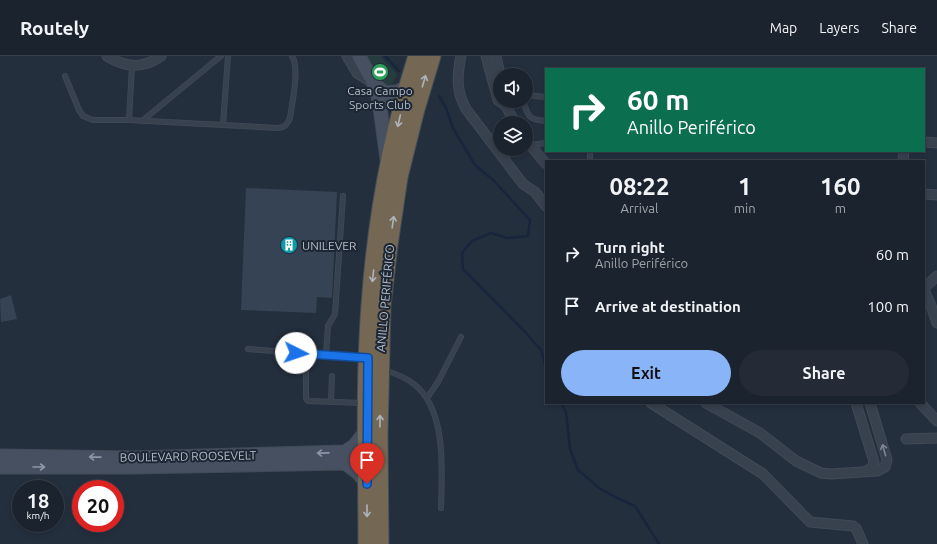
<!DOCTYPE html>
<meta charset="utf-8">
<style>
:root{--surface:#1b232e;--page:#242b36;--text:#f1f3f6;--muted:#a0a4aa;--line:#39404a;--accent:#8ab4f8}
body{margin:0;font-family:Ubuntu,sans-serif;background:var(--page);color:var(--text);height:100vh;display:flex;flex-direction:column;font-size:15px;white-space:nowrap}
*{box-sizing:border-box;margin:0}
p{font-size:13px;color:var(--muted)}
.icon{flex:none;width:22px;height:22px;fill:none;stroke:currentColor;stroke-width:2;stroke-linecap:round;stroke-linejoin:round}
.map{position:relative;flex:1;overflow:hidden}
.details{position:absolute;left:545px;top:104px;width:380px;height:244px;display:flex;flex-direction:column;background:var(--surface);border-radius:0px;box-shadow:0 2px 6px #0003,0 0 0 1px var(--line)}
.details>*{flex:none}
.top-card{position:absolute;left:545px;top:12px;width:380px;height:84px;border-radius:0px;box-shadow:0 2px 6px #0003,0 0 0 1px var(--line);background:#0b6e4f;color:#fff;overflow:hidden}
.tools{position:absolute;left:493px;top:12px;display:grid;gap:8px}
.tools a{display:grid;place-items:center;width:40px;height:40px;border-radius:50%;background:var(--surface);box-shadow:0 2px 6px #0003,0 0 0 1px var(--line);font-size:20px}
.speed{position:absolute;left:12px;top:424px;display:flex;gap:8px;font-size:20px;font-weight:700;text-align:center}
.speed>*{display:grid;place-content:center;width:52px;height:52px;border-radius:50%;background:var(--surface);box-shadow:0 2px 6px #0003,0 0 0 1px var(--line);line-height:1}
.speed small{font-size:10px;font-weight:400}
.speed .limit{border:6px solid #d22;background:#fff;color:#111}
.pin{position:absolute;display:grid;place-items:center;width:34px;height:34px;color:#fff;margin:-41px -17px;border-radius:50% 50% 50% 0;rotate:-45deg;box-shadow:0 0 4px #0007}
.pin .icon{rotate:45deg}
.me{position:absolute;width:44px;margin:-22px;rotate:94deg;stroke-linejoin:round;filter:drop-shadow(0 0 3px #0008)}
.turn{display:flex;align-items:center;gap:14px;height:84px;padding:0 16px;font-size:18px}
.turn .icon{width:52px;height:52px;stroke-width:2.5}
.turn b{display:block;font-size:28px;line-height:34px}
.eta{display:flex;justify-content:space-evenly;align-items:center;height:68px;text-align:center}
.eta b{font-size:24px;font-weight:700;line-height:28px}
.button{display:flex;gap:8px;margin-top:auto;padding:8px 16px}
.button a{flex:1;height:46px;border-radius:24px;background:var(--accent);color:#111;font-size:16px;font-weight:700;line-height:46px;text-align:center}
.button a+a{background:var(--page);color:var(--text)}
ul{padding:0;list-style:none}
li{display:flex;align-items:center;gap:12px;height:52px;padding:0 16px}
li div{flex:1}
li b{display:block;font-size:15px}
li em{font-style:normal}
header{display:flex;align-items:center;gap:24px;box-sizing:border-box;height:56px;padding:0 20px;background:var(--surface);border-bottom:1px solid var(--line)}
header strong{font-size:19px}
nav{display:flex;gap:22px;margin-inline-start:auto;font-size:14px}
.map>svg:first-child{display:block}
.green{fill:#263c3f}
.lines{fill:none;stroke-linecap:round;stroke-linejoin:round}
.stream{stroke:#17263c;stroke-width:2.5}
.building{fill:#364354}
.lane-casing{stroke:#414a57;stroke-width:6}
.street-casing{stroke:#414a57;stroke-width:11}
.secondary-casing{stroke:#414a57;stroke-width:15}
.highway-casing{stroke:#434c59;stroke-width:19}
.lane{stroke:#38414e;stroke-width:4.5}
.street{stroke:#38414e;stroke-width:9}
.secondary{stroke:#465061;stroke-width:13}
.highway{stroke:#746855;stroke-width:17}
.oneway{stroke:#aeb4bd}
.oneway2{stroke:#7c8592}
.oneway3{stroke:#8e96a5}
.route-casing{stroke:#114b97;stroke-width:10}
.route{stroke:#1a73e8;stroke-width:7}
.labels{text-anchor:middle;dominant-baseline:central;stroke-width:4;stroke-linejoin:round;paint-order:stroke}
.poi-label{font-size:12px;fill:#b4bcc9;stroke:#1d2633}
.street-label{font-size:12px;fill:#b4bcc9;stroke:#1d2633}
</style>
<header>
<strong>Routely</strong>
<nav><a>Map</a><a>Layers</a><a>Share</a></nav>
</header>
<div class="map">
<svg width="937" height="488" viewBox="0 0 937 488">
<rect width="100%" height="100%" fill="#242f3e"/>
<path class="green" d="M 353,0 L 381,0 L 383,3 L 397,18 L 391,30 L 384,28 Z"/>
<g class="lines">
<path class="stream" d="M 385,0 L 399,15
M 439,40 L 446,52 L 453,72 L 475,109 L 494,125 L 530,164 L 528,180 L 507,182 L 491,177 L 472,185 L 462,197 L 463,213 L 525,276 L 541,294 L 546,312
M 561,347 L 566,356 L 570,393 L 578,414 L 599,432 L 617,442 L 635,450 L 659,488"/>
</g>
<path class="building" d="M 246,132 L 337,136 L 332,242 L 317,241 L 316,257 L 241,254 Z
M 11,239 L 17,263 L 1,266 L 0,243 Z"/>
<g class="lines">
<g class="lane-casing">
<path id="lane" d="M 65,20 L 79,54 L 83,60 L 93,64 L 129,64 L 278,72 C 285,71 287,69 290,62 C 292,47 300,12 292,0
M 526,39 L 546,41
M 523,45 C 528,61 529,64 546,65
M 129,64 L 132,10
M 142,65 L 221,0
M 223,69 L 228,0
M 531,89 L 546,87
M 590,105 L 590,95
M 248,293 L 364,302
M 326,299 L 328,270 L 335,258 L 343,140
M 289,314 L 304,314 L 306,315 L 306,342 L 308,345 L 363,347
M 384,314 C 394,317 405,321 414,328 C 447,354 442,415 441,452
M 427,342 L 438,326 L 461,281
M 331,346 L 332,320"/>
</g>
<g class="street-casing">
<path id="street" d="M 107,0 C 126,12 143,13 161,0
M 347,0 L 357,17 L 373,27
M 461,0 C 457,20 456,35 466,53 L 523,128 L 535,136 L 546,150
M 486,0 L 498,44 L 506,50 L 515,67
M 496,0 L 500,19
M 526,84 L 546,108
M 924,86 L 937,87
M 903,105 L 904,95
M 924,138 L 937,139
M 924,232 L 937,220
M 924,234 L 930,247 L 937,267
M 651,347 L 763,418 L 810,466 L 853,470 L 856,472 L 863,488
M 706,347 L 760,377 L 796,405 L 821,417 L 831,418 L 877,415 L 885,411 L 887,404 L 870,347
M 856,347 L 874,406 L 872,412 L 866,415
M 920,347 L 937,365
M 906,383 L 937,382"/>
</g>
<g class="secondary-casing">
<path id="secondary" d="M 359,0 L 374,28 L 379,44 L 387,103
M 374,28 L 385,37 L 397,36 L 407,31
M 0,400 L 134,402 L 345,396 L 354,390 L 367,374
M 0,411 L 133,411 L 345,407 L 357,416 L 367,427"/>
</g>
<g class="highway-casing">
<path id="highway" d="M 367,488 C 367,409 364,328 370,249 C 376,165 391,80 417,0
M 380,488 L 379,378 L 382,250 L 389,189 L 399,121 L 416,53 L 432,0"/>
</g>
<use href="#lane" class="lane"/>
<use href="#street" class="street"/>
<use href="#secondary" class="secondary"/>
<use href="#highway" class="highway"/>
</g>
<defs><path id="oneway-shaft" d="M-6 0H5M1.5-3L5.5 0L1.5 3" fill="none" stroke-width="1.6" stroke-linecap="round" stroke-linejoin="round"/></defs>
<g class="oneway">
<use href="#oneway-shaft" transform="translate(424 25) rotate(-74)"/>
<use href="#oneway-shaft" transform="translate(399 65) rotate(103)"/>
<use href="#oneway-shaft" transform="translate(393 166) rotate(-82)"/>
<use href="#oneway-shaft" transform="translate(373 220) rotate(96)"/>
<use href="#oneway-shaft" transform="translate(380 365) rotate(-89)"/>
<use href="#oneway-shaft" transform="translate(367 455) rotate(90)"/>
</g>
<use class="oneway2" href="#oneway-shaft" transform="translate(884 394) rotate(-106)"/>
<g class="oneway3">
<use href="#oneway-shaft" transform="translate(323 397) rotate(179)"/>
<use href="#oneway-shaft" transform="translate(95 401) rotate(-179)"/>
<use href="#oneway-shaft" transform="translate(39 411)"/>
</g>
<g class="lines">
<g class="route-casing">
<path id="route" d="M 296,297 L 368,302 L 367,428"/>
</g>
<use href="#route" class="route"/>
</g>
<defs>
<g id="stadium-disc" transform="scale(0.9)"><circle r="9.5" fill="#2e9e5b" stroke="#1d2633"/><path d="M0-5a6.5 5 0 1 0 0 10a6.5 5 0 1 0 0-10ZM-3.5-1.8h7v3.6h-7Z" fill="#fff"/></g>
<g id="building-disc" transform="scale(0.9)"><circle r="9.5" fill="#0f9aa8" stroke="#1d2633"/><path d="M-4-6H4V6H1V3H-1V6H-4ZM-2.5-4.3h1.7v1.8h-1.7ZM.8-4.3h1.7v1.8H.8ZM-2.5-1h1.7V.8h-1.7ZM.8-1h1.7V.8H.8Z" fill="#fff"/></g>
</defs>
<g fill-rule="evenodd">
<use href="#stadium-disc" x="380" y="16"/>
<use href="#building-disc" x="289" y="189"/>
</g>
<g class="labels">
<g class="poi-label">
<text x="380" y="34">Casa Campo<tspan x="380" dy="14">Sports Club</tspan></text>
<text x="302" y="189" text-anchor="start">UNILEVER</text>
</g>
<g class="street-label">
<text transform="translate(385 242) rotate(-85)">ANILLO PERIFÉRICO</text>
<text transform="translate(188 400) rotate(-1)">BOULEVARD ROOSEVELT</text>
</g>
</g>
</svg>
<div class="tools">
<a><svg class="icon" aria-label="sound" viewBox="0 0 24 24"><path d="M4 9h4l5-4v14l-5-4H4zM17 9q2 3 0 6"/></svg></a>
<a><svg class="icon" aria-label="layers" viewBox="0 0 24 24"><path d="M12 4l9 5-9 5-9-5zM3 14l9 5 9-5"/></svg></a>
</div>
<div class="speed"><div>18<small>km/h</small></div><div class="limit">20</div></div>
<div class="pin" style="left:367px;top:428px;background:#d93025"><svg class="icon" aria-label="arrive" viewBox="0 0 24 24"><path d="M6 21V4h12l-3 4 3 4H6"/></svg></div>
<svg class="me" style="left:296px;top:297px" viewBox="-20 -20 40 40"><circle r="19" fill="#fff"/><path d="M0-13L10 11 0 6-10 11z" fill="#1a73e8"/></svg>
<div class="top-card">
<div class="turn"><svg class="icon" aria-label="right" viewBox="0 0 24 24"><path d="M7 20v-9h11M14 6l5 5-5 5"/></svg><div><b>60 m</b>Anillo Periférico</div></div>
</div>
<section class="details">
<div class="eta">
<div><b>08:22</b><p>Arrival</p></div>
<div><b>1</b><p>min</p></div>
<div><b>160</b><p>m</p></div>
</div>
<ul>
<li><svg class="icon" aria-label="right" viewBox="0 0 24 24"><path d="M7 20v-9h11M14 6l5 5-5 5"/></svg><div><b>Turn right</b><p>Anillo Periférico</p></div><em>60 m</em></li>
<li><svg class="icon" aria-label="arrive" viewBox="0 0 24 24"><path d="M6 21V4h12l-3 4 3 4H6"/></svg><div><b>Arrive at destination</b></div><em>100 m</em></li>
</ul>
<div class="button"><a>Exit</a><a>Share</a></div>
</section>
</div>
